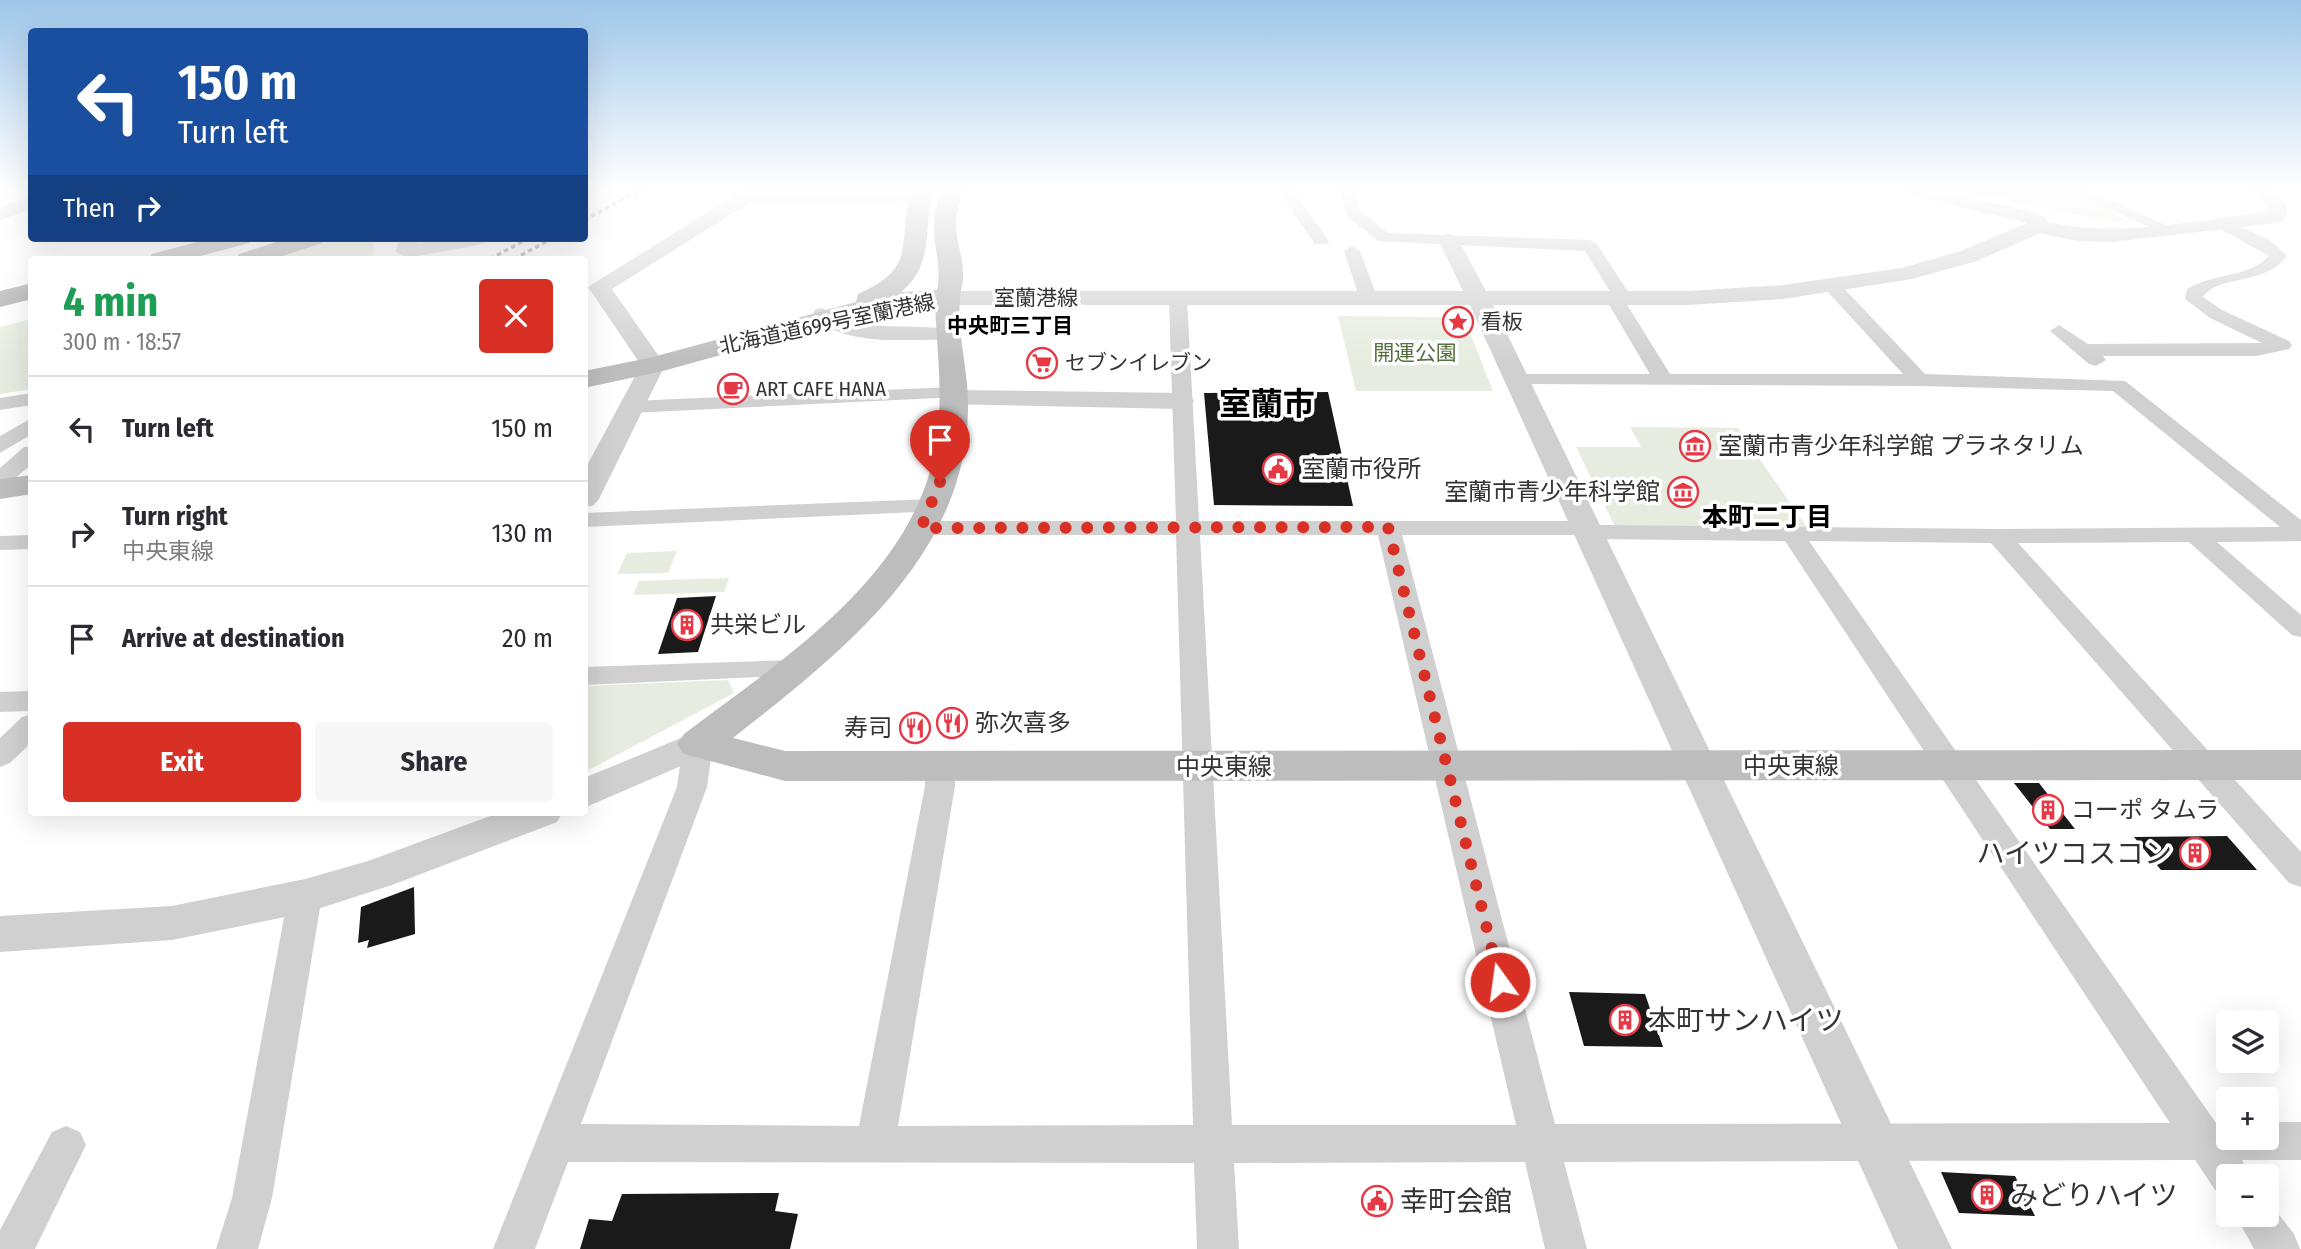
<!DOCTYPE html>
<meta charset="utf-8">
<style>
:root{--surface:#fff;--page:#f7f7f7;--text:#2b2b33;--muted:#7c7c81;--line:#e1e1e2;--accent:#d93025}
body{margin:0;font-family:"Fira Sans Condensed","Noto Sans JP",sans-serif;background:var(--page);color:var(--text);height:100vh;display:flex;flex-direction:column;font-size:26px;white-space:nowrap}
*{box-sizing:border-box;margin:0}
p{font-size:23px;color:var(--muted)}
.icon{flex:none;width:38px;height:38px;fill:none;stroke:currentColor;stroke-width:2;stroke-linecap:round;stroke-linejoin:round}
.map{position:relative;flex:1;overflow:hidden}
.drawer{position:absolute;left:28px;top:256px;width:560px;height:560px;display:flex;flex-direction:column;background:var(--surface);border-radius:7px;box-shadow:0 7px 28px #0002}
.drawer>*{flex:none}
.hud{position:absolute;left:28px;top:28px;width:560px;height:214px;border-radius:7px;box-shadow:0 7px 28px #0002;background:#1a4fa0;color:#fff;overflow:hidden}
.buttons{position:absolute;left:2216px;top:1010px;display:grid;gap:14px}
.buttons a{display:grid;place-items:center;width:63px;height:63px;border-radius:7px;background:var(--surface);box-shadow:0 7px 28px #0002;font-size:35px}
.pin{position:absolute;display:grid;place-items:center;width:60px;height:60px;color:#fff;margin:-72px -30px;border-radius:50% 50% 50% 0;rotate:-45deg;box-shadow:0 0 7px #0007}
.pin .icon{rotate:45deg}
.me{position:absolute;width:77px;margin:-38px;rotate:346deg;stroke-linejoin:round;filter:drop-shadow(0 0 5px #0008)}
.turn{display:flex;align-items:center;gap:24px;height:147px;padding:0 35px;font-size:32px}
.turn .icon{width:91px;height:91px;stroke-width:2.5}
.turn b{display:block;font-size:49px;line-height:60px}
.then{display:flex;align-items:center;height:66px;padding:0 35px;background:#0003;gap:14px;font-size:26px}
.round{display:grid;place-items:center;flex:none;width:74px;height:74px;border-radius:7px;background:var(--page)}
.head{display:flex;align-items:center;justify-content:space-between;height:119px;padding:0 35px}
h1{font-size:42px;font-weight:700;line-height:52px;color:#1e9e55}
.primary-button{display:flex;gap:14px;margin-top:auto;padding:14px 35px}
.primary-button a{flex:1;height:80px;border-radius:7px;background:var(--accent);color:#fff;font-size:28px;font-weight:700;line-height:80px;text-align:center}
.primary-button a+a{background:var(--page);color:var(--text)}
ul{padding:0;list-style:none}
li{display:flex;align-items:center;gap:21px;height:105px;padding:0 35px;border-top:2px solid var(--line)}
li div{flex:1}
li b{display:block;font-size:26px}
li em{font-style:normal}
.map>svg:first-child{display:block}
.green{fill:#e6ecdf}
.building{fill:#1a1a1a}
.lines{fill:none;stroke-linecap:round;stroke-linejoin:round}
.minor{fill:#d0d0d0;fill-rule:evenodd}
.tertiary{fill:#d0d0d0;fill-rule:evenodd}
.secondary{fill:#bdbdbd;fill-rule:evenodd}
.trunk{fill:#a2a2a2;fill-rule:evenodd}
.rail{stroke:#888;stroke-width:3.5;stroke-dasharray:4.5 3.5;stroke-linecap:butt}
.route{stroke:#d93025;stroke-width:12;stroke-dasharray:0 21.6}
.labels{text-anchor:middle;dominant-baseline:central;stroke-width:7;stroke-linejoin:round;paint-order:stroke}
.far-street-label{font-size:21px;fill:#333;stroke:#fff}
.far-poi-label{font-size:21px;fill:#333;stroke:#fff;text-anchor:start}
.far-neighbourhood-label{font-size:21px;font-weight:bold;fill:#000;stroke:#fff}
.far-park-label{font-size:21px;fill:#56703f;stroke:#fff}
.poi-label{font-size:24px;fill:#333;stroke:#fff;text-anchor:start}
.street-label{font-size:24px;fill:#333;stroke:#fff}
.neighbourhood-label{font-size:26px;font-weight:bold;fill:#000;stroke:#fff}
.near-poi-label{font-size:28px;fill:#333;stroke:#fff;text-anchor:start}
.far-town-label{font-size:32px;font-weight:bold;fill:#000;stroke:#fff}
</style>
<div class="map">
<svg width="2301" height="1249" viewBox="0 0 2301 1249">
<rect width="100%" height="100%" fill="#fff"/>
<path class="green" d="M 1974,189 L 2080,189 L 2129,223 C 2076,215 2024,207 1974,189 Z
M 333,238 L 373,238 L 374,252 L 371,259 L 266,259 Z
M 1338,316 L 1442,317 L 1468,328 L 1493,391 L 1356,391 Z
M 31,319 L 31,389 L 0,394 L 0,327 Z
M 1630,427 L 1738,428 L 1807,527 L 1615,527 L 1576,447 L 1641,447 Z
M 677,551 L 668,573 L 617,574 L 627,553 Z
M 729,578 L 724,592 L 633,595 L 639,581 Z
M 728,680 L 734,693 L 585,772 L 585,686 Z"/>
<path class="building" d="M 1328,392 L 1353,506 L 1214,505 L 1204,393 Z
M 716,596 L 698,652 L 658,654 L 677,598 Z
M 2014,783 L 2039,783 L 2075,829 L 2050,829 Z
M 2227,836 L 2257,870 L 2161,870 L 2134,837 Z
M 414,887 L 415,934 L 367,948 L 369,940 L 358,943 L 361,907 Z
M 1569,992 L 1645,994 L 1663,1047 L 1584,1046 Z
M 1941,1172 L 2015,1176 L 2035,1216 L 1959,1213 Z
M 779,1193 L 775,1211 L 798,1214 L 790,1249 L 580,1249 L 589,1219 L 612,1221 L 622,1194 Z"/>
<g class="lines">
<path class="minor" d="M 1282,189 L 1297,189 L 1295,193 L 1329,241 L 1327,244 L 1315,244 L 1279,192 Z
M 1340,189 L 1354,189 L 1360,211 L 1388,233 L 1590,240 L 1597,244 L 1632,298 L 1626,303 L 1670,374 L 1903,374 L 1826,290 L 1823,286 L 1832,281 L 1838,282 L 1925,374 L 2125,381 L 2301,520 L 2301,541 L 2217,542 L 2301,615 L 2301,637 L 2292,635 L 2189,542 L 2018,543 L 2301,852 L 2301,887 L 2289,883 L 1991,543 L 1809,541 L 2216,1123 L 2228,1123 L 2228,1138 L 2266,1138 L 2266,1122 L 2301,1122 L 2301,1160 L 2242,1160 L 2249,1176 L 2228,1176 L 2228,1195 L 2215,1190 L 2195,1160 L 1564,1162 L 1587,1249 L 1545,1249 L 1525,1162 L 1234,1163 L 1239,1249 L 1197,1249 L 1194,1163 L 568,1162 L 535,1249 L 493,1249 L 677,787 L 683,744 L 688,737 L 698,734 L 708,737 L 713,744 L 707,787 L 581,1124 L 859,1126 L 925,786 L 925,767 L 929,759 L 940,756 L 951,759 L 955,767 L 955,786 L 898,1126 L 1193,1125 L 1176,535 L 921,535 L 913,533 L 909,528 L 913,523 L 921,521 L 1176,521 L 1169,299 L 1172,295 L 1178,294 L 1187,299 L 1199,521 L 1589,521 L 1599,525 L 1998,529 L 2280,527 L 2113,391 L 1919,386 L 1512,384 L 1509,380 L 1519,374 L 1650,374 L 1605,298 L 1611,293 L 1585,251 L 1378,241 L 1347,216 ZM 1200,535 L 1378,535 L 1516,1125 L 1232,1125 ZM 1402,535 L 1581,535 L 1591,539 L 1785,541 L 2170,1123 L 1555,1124 Z
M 1941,189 L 2088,190 L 2175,229 L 2167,234 L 2161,232 L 2085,199 L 1949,194 Z
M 2221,218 L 2270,240 L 2287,256 C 2265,286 2219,274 2203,297 L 2222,310 L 2289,341 L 2292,345 L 2289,349 L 2256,356 L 2103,356 L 2106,360 L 2096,366 L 2089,364 L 2050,331 L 2059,325 L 2088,344 L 2262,343 L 2210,318 L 2185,299 L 2187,289 C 2212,273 2248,278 2269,256 L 2215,226 L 2213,223 Z
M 1352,246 L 1360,251 L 1378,299 L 1375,303 L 1369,304 L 1360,299 L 1344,251 Z
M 822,308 L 850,325 L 949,328 L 958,334 L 949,340 C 908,338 839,349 813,313 L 816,309 Z
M 952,387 L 962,393 L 959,397 L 631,413 L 621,407 L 631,401 Z
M 32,393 L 32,405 L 0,410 L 0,398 Z
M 32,418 L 32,434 L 0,453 L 0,436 Z
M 32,446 L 32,464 L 8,484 L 0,486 L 0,468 L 24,447 Z
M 931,499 L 939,501 L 943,506 L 939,511 L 584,527 L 584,513 Z
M 32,535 L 32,549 L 0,550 L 0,536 Z
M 793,660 L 803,663 L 807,669 L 803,675 L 584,685 L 584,667 Z
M 32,691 L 32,711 L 0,712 L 0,692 Z
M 32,714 L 32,742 L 10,763 L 0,767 L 0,738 L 22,717 Z
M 305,883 L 317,887 L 322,896 L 272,1198 L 258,1249 L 216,1249 L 232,1198 L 288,896 L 293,887 Z
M 66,1126 L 80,1132 L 86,1145 L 35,1249 L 0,1249 L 0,1230 L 52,1132 Z
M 2266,1198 L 2294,1234 L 2300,1249 L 2254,1249 L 2235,1214 L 2266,1214 Z"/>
<path class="tertiary" d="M 584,189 L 604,189 L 584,200 Z
M 745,189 L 956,189 L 953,193 L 920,202 L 749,203 L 612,289 L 665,365 L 599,499 L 594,505 L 584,508 L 584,471 L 641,365 L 588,287 Z
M 1900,189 L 1933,189 L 2033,212 L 2045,217 L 2048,222 C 2119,238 2195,220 2267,212 L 2266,203 L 2250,189 L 2272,189 C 2283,197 2292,208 2283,221 L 2276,223 L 2112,242 L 2077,241 L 2040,233 L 1977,261 L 1912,279 L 1783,299 L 1688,305 L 1493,305 L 1952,1249 L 1898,1249 L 1470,305 L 947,305 L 936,298 L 947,291 L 1463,291 L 1438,239 L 1448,233 L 1458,239 L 1486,291 L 1688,291 L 1783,285 L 1902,268 L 1961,251 L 2027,223 L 1903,193 Z
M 32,196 L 32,209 L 0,220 L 0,207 Z
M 399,238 L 419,238 L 419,243 L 449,238 L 493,238 L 483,244 L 407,258 L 396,252 Z
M 953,390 L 1181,393 L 1190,395 L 1194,401 L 1190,407 L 1181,409 L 944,404 L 940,398 L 944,392 Z
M 698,731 L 711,735 L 717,744 L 711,753 L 584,808 L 584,778 Z
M 501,812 L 563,812 L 557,822 L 392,885 L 305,913 L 172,940 L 0,952 L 0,916 L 172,906 L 305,879 L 368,861 Z"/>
<path class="secondary" d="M 912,189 L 934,189 C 922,228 936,263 901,292 L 937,290 C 942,267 933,245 934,222 C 934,211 939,199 942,189 L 963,189 C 961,199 957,210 956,220 C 955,238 963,255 963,273 C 964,282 960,290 960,299 C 957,331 967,366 968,399 C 972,553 842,652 733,738 L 785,751 L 2301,750 L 2301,780 L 785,781 L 684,754 L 677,744 L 684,734 C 784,658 919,574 937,438 C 943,394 937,349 935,305 L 886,309 L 663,371 L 584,388 L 584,371 L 649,358 L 856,302 L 858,294 C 921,266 895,243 912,189 Z
M 32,475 L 32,494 L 0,499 L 0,479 Z"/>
<path class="trunk" d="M 212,238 L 252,238 L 249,243 L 189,259 L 149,259 L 152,254 Z
M 289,238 L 325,238 L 322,243 L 273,259 L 236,259 L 239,254 Z
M 32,283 L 32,299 L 0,307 L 0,291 Z"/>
<path class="rail" d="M 584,220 L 642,189
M 490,259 L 529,238
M 514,259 L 553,238"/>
</g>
<linearGradient id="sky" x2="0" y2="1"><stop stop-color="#9ec6ea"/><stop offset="0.52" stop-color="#fff"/><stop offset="1" stop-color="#fff" stop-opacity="0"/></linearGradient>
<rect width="2301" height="363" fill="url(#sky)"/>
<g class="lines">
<path class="route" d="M 940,482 L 921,528 L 1388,527 L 1500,982"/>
</g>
<defs>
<g id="sight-ring" transform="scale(1.575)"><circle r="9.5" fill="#fff" stroke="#e63946" stroke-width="1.5"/><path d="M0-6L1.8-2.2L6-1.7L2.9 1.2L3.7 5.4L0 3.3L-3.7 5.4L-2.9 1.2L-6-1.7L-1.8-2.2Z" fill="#e63946"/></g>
<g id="supermarket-ring" transform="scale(1.575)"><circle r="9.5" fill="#fff" stroke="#e63946" stroke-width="1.5"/><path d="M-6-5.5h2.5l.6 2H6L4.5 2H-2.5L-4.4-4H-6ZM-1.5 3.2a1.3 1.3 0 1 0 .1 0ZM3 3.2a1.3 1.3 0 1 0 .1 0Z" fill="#e63946"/></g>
<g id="cafe-ring" transform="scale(1.575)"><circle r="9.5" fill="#fff" stroke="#e63946" stroke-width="1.5"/><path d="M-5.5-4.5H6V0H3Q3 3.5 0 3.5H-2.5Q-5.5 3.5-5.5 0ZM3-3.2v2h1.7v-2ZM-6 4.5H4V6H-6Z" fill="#e63946"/></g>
<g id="museum-ring" transform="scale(1.575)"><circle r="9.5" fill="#fff" stroke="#e63946" stroke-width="1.5"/><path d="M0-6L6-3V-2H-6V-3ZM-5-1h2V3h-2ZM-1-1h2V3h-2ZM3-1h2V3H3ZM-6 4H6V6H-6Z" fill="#e63946"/></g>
<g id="civic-ring" transform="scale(1.575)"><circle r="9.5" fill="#fff" stroke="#e63946" stroke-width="1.5"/><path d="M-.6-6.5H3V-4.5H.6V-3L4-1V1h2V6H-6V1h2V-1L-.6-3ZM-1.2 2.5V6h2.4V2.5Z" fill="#e63946"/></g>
<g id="building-ring" transform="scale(1.575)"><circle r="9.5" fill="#fff" stroke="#e63946" stroke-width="1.5"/><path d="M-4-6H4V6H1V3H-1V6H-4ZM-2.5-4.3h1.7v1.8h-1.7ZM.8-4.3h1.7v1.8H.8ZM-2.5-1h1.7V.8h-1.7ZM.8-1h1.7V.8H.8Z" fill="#e63946"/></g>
<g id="restaurant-ring" transform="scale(1.575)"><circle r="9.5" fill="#fff" stroke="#e63946" stroke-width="1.5"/><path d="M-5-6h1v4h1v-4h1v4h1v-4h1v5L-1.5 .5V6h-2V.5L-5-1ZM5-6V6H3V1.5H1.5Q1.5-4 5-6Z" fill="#e63946"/></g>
</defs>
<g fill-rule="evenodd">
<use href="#sight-ring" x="1458" y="322"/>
<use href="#supermarket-ring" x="1042" y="363"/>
<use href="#cafe-ring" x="733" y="389"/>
<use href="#museum-ring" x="1695" y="446"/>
<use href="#civic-ring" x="1278" y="469"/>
<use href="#museum-ring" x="1683" y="492"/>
<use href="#building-ring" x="687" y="625"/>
<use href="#restaurant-ring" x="952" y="723"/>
<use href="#restaurant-ring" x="915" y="728"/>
<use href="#building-ring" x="2048" y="810"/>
<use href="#building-ring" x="2195" y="853"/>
<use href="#building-ring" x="1625" y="1020"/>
<use href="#building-ring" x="1987" y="1195"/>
<use href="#civic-ring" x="1377" y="1201"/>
</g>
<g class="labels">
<g class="far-street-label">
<text x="1036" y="298">室蘭港線</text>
<text transform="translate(827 324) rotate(-12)">北海道道699号室蘭港線</text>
</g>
<g class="far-poi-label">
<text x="1481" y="322">看板</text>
<text x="1065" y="363">セブンイレブン</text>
<text x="756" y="389">ART CAFE HANA</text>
</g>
<g class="far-neighbourhood-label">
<text x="1010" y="326">中央町三丁目</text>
</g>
<g class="far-park-label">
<text x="1415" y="353">開運公園</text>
</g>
<g class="poi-label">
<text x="1718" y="446">室蘭市青少年科学館 プラネタリム</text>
<text x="1301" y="469">室蘭市役所</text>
<text x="1660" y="492" text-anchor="end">室蘭市青少年科学館</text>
<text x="710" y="625">共栄ビル</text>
<text x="975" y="723">弥次喜多</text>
<text x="892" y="728" text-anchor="end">寿司</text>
<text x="2071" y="810">コーポ タムラ</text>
</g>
<g class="street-label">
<text x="1791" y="766">中央東線</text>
<text x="1224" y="767">中央東線</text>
</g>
<g class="neighbourhood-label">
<text x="1767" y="517">本町二丁目</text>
</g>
<g class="near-poi-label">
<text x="2172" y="853" text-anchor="end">ハイツコスコン</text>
<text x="1648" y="1020">本町サンハイツ</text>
<text x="2010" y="1195">みどりハイツ</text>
<text x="1400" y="1201">幸町会館</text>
</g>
<g class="far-town-label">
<text x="1267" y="404">室蘭市</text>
</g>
</g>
</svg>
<div class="buttons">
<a><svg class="icon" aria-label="layers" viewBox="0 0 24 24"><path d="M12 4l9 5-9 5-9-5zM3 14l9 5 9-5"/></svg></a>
<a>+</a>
<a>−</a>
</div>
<div class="pin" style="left:940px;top:482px;background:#d93025"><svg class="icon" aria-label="arrive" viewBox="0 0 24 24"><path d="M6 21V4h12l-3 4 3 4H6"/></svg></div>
<svg class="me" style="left:1500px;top:982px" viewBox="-20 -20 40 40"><circle r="17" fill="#d93025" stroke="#fff" stroke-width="3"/><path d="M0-11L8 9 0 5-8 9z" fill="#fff"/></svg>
<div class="hud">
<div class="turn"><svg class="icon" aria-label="left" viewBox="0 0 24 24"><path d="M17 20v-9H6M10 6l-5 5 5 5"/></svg><div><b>150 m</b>Turn left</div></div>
<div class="then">Then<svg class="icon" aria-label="right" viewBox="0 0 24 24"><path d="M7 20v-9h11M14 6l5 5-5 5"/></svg></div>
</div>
<section class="drawer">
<div class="head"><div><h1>4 min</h1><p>300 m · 18:57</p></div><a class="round" style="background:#d93025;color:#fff"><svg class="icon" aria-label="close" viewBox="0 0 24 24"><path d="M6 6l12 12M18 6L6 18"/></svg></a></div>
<ul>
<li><svg class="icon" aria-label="left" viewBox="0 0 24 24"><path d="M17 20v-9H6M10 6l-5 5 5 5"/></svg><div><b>Turn left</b></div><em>150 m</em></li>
<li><svg class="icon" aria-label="right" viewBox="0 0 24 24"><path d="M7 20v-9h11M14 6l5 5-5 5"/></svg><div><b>Turn right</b><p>中央東線</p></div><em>130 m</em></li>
<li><svg class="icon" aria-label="arrive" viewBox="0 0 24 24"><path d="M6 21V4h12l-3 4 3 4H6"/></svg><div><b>Arrive at destination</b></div><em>20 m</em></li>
</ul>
<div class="primary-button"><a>Exit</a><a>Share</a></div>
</section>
</div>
